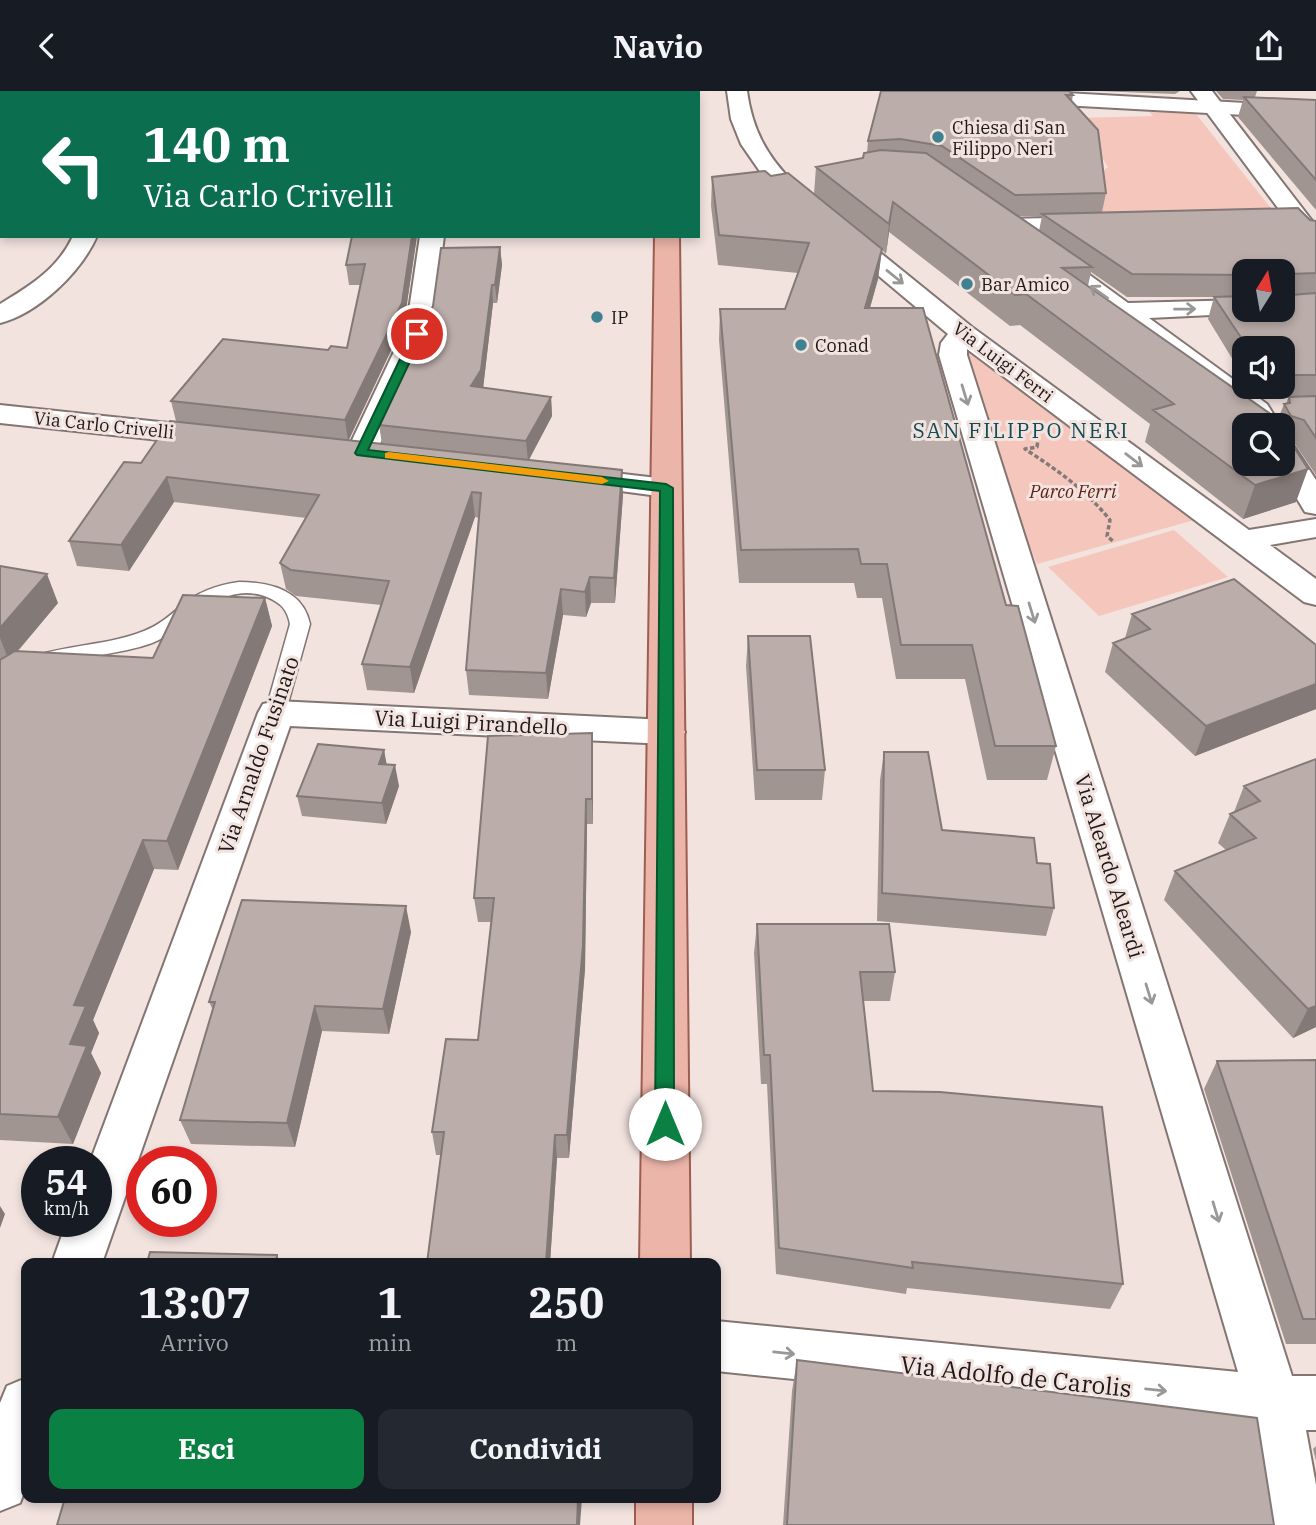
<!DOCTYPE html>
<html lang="it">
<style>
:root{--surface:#171b24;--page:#242831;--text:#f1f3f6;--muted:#9ea1a6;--accent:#0b8043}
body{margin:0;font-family:"IBM Plex Serif",serif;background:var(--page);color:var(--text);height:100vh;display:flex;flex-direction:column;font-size:26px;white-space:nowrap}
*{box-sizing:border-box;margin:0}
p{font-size:23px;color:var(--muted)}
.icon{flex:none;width:38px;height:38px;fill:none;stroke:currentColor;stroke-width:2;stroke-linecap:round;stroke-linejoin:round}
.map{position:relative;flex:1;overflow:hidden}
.drawer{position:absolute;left:21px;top:1167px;width:700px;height:245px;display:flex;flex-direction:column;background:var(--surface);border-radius:14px;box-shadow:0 4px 10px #0003}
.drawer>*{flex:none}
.banner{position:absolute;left:0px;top:0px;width:700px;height:147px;box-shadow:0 4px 10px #0003;background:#0b6e4f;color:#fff;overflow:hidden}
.needle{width:46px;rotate:11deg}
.fabs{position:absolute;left:1232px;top:168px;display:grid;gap:14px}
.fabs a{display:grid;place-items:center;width:63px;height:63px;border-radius:14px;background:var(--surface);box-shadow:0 4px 10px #0003;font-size:35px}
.speed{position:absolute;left:21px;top:1055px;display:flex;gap:14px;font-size:35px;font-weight:700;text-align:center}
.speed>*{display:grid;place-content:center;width:91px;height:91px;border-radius:50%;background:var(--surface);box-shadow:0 4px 10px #0003;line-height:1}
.speed small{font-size:18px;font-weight:400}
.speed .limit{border:10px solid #d22;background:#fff;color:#111}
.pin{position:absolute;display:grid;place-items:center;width:60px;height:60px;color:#fff;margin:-30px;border:4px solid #fff;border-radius:50%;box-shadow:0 2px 7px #0007}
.me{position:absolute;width:77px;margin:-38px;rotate:0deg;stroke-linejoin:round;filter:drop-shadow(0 0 5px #0008)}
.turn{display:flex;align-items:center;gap:24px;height:147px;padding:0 28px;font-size:32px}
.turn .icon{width:91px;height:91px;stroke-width:2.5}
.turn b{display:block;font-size:49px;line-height:60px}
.eta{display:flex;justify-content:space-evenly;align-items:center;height:119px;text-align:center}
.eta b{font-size:42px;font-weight:700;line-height:49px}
.primary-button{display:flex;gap:14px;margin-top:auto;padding:14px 28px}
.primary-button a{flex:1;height:80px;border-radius:14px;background:var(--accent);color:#fff;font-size:28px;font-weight:700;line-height:80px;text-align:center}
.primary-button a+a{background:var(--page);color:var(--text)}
header{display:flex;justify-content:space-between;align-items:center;height:91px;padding:0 28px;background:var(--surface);font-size:32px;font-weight:700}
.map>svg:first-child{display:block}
.green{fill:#f5c7bc}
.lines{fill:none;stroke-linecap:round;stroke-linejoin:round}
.service-casing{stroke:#837572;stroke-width:3}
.minor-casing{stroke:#837572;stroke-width:4}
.tertiary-casing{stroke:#837572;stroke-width:4}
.primary-casing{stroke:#9c5e51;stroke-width:4}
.path{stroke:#847a78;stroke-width:3.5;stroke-dasharray:4.5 2.5;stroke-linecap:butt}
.service{fill:#fff;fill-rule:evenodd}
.minor{fill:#fff;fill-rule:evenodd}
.tertiary{fill:#fff;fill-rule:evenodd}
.primary{fill:#ecb5a9;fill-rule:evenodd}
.wall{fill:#a19591;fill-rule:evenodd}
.shaded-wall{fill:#837976}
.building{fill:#bbada9;stroke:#837976;stroke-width:2;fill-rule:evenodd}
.oneway{stroke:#9a9897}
.route{fill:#0b8043;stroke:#07532c;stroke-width:2}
.slow{fill:#f59e0b}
.poi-dot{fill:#3e8291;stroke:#f2e3df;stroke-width:2.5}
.labels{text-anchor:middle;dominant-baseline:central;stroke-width:6;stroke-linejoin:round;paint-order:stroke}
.far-poi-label{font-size:18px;fill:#1e1918;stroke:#f2e3df;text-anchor:start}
.far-street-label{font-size:18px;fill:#1e1918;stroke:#f2e3df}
.far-park-label{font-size:18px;font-style:italic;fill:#611e11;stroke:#f2e3df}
.far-quarter-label{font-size:21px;letter-spacing:2px;fill:#124c57;stroke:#f2e3df}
.street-label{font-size:21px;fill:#1e1918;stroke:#f2e3df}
.near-street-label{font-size:24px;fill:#1e1918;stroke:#f2e3df}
</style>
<header><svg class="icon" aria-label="back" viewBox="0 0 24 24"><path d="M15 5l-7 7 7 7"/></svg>Navio<svg class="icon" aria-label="share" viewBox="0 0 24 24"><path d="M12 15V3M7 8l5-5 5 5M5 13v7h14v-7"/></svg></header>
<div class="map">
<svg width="1316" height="1434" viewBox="0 0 1316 1434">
<rect width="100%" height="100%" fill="#f2e3df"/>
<path class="green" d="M 1149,21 L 1196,23 L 1274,121 L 1105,124 L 1101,120 L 1096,78 L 1104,79 L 1108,76 L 1077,27 L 1153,25 Z
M 963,242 L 1209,425 L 1037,473 L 955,272 Z
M 1174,439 L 1228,486 L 1099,525 L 1048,476 Z"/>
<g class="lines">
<g class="service-casing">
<path id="service" d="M 239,491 C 270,491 303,499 310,533 L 284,627 L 276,629 L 268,627 L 265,622 L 290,533 C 287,518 281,512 267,506 C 219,488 192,537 152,552 C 119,564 86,564 52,573 C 32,578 19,595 0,600 L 0,583 C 43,551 97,559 144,540 C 159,534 168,526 180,516 C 197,501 217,494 239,491 Z"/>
</g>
<g class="minor-casing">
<path id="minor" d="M 79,0 L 102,0 L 78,2 Z
M 240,0 L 260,0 L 239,2 Z
M 727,0 L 747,0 C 752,38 767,66 794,92 L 972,236 L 1249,439 L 1316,428 L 1316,446 L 1270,454 L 1316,488 L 1316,514 L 1304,511 L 967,258 L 967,264 L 1292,1285 L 1316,1285 L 1316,1339 L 1306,1339 L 1316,1394 L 1316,1434 L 1267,1434 L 1251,1335 L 716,1280 L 716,1230 L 1238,1281 L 939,264 L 941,252 L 948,243 L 768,92 L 741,53 L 731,28 Z
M 1191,0 L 1212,0 L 1316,135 L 1316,158 L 1307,156 Z
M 1093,126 L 1101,128 L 1105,133 L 1101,138 L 1006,142 L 998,140 L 994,135 L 998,130 L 1006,128 Z
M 73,145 L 97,145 C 81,181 39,222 0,232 L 0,213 C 30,195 58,178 73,145 Z
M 420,145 L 444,145 L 433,233 L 376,362 L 371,368 L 361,371 L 351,368 L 346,362 L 407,233 Z
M 1045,156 L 1054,158 L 1128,212 L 1244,209 L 1244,219 L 1256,219 L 1253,222 L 1149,227 L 1267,313 L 1280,334 L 1252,334 L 1246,324 L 1036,168 L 1033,163 L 1036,158 Z
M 0,314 L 216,337 L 226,340 L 231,346 L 226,352 L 216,355 L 0,332 Z
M 1283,351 L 1293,354 L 1316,389 L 1316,423 L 1305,421 L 1276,373 L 1283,373 Z
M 571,377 L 666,388 L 677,391 L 681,397 L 677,403 L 666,406 L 560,392 L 556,386 L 560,380 Z
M 276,610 L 667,629 L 680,632 L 685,641 L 680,650 L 667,653 L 290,635 L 102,1172 L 52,1172 L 67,1130 L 96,1130 L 96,1071 L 90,1071 L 258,622 L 263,613 Z
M 26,1287 L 26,1396 L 20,1412 L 0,1420 L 0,1312 L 7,1295 Z"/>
</g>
<g class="tertiary-casing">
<path id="tertiary" d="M 909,0 L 1030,0 L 1316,16 L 1316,28 L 919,6 L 912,4 Z"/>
</g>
<g class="primary-casing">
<path id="primary" d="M 650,0 L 670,0 L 670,2 L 650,2 Z
M 655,145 L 679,145 L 690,1172 L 640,1172 Z
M 636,1407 L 692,1407 L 692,1434 L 636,1434 Z"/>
</g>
<path class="path" d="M 1012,332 L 1032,340 L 1038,349 L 1037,356 L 1025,358 C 1057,379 1086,399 1110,429 L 1107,445 L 1114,451"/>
<use href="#service" class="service"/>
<use href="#minor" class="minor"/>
<use href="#tertiary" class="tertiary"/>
<use href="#primary" class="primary"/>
</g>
<path class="wall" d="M 881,0 L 1073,4 L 1072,10 L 1106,102 L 1102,121 L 1316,130 L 1316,384 L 1295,353 L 1291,351 L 1296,411 L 1243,428 L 1145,351 L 1150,333 L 1020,234 L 1010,235 L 889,141 L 886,163 L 882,159 L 878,188 L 870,217 L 1006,514 L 1056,655 L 1047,689 L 987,689 L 965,588 L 896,588 L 882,507 L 857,507 L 854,492 L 739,492 L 719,249 L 720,218 L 785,218 L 798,182 L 718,174 L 711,115 L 712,86 L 771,85 L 814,103 L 816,76 L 863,67 L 867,62 L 868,50 ZM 1018,125 L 1042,125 L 1039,140 ZM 1244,180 L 1283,180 L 1283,219 L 1244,219 ZM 1091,181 L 1127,206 L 1214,206 L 1208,228 L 1244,287 L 1244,257 L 1283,257 L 1283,296 L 1250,296 L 1265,307 L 1288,307 L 1286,313 L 1284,313 L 1278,328 L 1088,195 Z
M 1096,0 L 1180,0 L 1175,3 Z
M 1216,0 L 1257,0 L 1255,6 L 1316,9 L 1316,119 L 1238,26 L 1243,9 L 1223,8 Z
M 352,145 L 417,145 L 404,232 L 349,349 L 382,353 L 379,334 L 500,156 L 502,174 L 497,212 L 493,212 L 483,297 L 551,306 L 552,325 L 529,369 L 623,404 L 615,512 L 591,512 L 586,526 L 563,524 L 548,608 L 469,604 L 466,579 L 479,427 L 475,426 L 414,602 L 367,599 L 362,573 L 381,514 L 296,505 L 286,498 L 280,472 L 306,427 L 174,411 L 129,480 L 77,475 L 69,450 L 141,372 L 176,330 L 171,310 L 328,259 L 347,257 L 361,194 L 349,194 L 346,174 Z
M 0,475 L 58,512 L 18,560 L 153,567 L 265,507 L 272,535 L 178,779 L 154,778 L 93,929 L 99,942 L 91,962 L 101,982 L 73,1053 L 0,1049 L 0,569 L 1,568 L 0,568 Z
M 1132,523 L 1316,554 L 1316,618 L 1195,665 L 1105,581 L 1113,552 L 1125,547 Z
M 748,545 L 825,679 L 822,709 L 755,709 L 746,575 Z
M 384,659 L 386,673 L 399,695 L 386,733 L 302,725 L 297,705 Z
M 884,661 L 942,739 L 1037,772 L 1054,817 L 1046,845 L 877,830 L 880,689 Z
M 593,667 L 593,733 L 587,733 L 585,878 L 569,1067 L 557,1067 L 550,1172 L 427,1172 L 441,1064 L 436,1064 L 432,1041 L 478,949 L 492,831 L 478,831 L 474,807 Z
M 1316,668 L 1316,936 L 1293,947 L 1164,809 L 1175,780 L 1226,759 L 1218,752 L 1230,723 L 1234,721 L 1244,695 Z
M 757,833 L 895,881 L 890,910 L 863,910 L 873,1000 L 1123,1193 L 1110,1218 L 907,1197 L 906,1203 L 776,1183 L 767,993 L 761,993 L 754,862 Z
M 411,841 L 389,943 L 322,940 L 295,1056 L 191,1053 L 180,1029 L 213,919 L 209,911 Z
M 1316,969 L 1316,1253 L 1286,1253 L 1204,998 L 1217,970 Z
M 797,1269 L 1274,1434 L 783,1434 L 792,1300 Z
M 1316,1355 L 1316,1370 L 1313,1358 Z"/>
<path class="shaded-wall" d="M 204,0 L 219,0 L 218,2 L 203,2 Z
M 893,111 L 889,141 L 886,163 L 889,133 Z
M 412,145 L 417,145 L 404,232 L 348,350 L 345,329 Z
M 500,156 L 502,174 L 497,212 L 495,194 Z
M 882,158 L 878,188 L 861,248 L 865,217 Z
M 492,194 L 493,212 L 483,298 L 471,295 Z
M 551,306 L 552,325 L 528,370 L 526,350 Z
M 1308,378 L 1296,411 L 1243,428 L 1255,394 Z
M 622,379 L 623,404 L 615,512 L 614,487 Z
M 167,386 L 174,411 L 129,480 L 121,454 Z
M 472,401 L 475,426 L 414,602 L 410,576 Z
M 47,483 L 58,512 L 9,570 L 0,547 L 0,537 Z
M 590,486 L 591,512 L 586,526 L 585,501 Z
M 561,498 L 563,524 L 548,608 L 546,582 Z
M 265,507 L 272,535 L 178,779 L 167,750 Z
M 1316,593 L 1316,618 L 1195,665 L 1206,635 Z
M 592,642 L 593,667 L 593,733 L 592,708 Z
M 384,659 L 388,680 L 379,673 Z
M 395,674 L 399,695 L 386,733 L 382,712 Z
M 586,708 L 587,733 L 585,878 L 569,1067 L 567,1044 Z
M 143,749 L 154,778 L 93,929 L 99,942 L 91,962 L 101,982 L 73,1053 L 58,1026 L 70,953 L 74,914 Z
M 406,815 L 411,841 L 389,943 L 383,918 Z
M 315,915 L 322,940 L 295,1056 L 287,1032 Z
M 1316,915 L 1316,936 L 1293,947 L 1308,918 Z
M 555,1044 L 557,1067 L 550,1172 L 546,1172 Z
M 0,1115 L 5,1123 L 0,1137 Z
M 277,1164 L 280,1172 L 276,1172 Z
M 578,1407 L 582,1407 L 580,1434 L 577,1434 Z"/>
<path class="building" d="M 154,0 L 204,0 L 203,2 L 153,2 Z
M 278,0 L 327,0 L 327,2 L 277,2 Z
M 387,0 L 617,0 L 617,2 L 386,2 Z
M 881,0 L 1069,0 L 1073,4 L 1066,4 L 1098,39 L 1106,102 L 1015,104 L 942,55 L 900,48 L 868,50 Z
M 1244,6 L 1316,9 L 1316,89 Z
M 881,59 L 926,62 L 1092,176 L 1062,177 L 1292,338 L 1286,338 L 1285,342 L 1308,378 L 1255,394 L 1153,319 L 1174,313 L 1026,203 L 1015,204 L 893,111 L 889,133 L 816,76 L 863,67 L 864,62 ZM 1244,334 L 1283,334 L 1283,373 L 1244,373 Z
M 765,80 L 771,85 L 788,82 L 882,158 L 865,217 L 923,217 L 1006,514 L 1018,515 L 1056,655 L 995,655 L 972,554 L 901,554 L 887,473 L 861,473 L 858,458 L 741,459 L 720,218 L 785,218 L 809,152 L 719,144 L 712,86 Z
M 1298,117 L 1310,129 L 1316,130 L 1316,182 L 1290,183 L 1288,194 L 1283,194 L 1283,180 L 1244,180 L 1244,184 L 1132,183 L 1042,123 Z
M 352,145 L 412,145 L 402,212 L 345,329 L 171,310 L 223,248 L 328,259 L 331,255 L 347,257 L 365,173 L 346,174 Z
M 500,156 L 495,194 L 492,194 L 481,279 L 471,295 L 551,306 L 526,350 L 379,334 L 433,215 L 441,157 Z
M 1283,200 L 1291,204 L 1316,202 L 1316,284 L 1283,284 L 1283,257 L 1248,257 L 1214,206 L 1244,205 L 1244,219 L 1283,219 Z
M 1316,305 L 1316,347 L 1304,329 L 1291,325 L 1284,313 L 1290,312 L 1289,306 Z
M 170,330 L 622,379 L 614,487 L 590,486 L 585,501 L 561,498 L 546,582 L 466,579 L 481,402 L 472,401 L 410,576 L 362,573 L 389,490 L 291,479 L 280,472 L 319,404 L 167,386 L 121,454 L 69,450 L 124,371 L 141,372 Z
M 0,475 L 47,483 L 0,537 Z
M 1234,488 L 1316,554 L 1316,593 L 1206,635 L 1113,552 L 1150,538 L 1132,523 Z
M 183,504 L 265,507 L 167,750 L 143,749 L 74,914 L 86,915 L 70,953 L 87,955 L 58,1026 L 0,1023 L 0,569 L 15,560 L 153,567 Z
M 748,545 L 810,545 L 825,679 L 757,679 Z
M 592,642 L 592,708 L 586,708 L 583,854 L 567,1044 L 555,1044 L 546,1172 L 427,1172 L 444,1041 L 432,1041 L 446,948 L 478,949 L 494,807 L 474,807 L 488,645 Z
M 318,653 L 384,659 L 379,673 L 395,674 L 382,712 L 297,705 Z
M 884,661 L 928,661 L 942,739 L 1034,747 L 1037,772 L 1050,773 L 1054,817 L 882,802 Z
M 1316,668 L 1316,915 L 1308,918 L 1175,780 L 1256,747 L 1230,723 L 1260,710 L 1244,695 Z
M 242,809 L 406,815 L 383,918 L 315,915 L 287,1032 L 180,1029 L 215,911 L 209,911 Z
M 757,833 L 889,833 L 895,881 L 860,881 L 873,1000 L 940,1001 L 1102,1016 L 1123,1193 L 912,1171 L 913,1177 L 779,1157 L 770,964 L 764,964 Z
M 1316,969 L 1316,1228 L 1303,1228 L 1217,970 Z
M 150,1161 L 277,1164 L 276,1172 L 147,1172 Z
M 797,1269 L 1257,1327 L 1274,1434 L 787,1434 Z
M 65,1407 L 578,1407 L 577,1434 L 57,1434 Z"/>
<defs><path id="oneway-shaft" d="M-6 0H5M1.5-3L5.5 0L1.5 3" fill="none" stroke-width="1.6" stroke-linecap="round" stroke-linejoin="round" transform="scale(1.75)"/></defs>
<g class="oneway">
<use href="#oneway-shaft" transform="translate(895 186) rotate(39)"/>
<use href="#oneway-shaft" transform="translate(1099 201) rotate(-145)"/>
<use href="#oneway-shaft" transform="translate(1185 218) rotate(-1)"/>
<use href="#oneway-shaft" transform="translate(965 304) rotate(73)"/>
<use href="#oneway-shaft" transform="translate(1134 369) rotate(37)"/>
<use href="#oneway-shaft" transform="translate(1032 522) rotate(73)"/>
<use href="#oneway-shaft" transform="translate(1149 903) rotate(73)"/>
<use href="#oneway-shaft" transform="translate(1216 1121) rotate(73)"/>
<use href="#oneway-shaft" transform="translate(784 1262) rotate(6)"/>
<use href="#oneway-shaft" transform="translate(1156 1299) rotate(6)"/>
</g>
<path class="route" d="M 417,240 L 423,243 L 368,359 L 666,393 L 673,397 L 674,1033 L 672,1039 L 665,1042 L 658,1039 L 655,1033 L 660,400 L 357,364 L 355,362 L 412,243 Z"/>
<path class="slow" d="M 389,361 L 602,386 L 609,390 L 602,393 L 385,367 L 385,362 Z"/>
<g class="poi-dot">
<circle cx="938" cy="46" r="7"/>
<circle cx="967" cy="193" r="7"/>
<circle cx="597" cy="226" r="7"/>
<circle cx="801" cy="254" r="7"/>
</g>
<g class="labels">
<g class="far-poi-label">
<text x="952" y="36">Chiesa di San<tspan x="952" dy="21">Filippo Neri</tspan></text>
<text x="981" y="193">Bar Amico</text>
<text x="611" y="226">IP</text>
<text x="815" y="254">Conad</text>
</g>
<g class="far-street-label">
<text transform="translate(1003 271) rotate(37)">Via Luigi Ferri</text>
<text transform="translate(104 334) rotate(6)">Via Carlo Crivelli</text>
</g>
<g class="far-park-label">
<text x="1073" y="400">Parco Ferri</text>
</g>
<g class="far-quarter-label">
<text x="1021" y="339">SAN FILIPPO NERI</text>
</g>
<g class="street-label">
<text transform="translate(471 631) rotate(3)">Via Luigi Pirandello</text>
<text transform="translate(258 664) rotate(-71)">Via Arnaldo Fusinato</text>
<text transform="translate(1110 775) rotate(73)">Via Aleardo Aleardi</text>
</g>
<g class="near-street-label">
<text transform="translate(1016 1285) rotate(6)">Via Adolfo de Carolis</text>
</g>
</g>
</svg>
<div class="fabs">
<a><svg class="needle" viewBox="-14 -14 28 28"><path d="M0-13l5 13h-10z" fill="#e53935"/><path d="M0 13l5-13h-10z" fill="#9ea1a6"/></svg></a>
<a><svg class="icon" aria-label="sound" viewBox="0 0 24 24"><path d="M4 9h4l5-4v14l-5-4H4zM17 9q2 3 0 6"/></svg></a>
<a><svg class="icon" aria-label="search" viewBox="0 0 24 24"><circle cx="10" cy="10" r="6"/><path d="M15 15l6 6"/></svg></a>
</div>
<div class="speed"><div>54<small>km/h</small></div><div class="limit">60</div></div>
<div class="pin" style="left:417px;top:243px;background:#d93025"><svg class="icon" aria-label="arrive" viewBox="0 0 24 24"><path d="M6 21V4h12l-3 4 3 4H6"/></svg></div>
<svg class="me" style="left:665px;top:1033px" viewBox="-20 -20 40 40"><circle r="19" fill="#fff"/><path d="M0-13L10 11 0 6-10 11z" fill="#0b8043"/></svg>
<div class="banner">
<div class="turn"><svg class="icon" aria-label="left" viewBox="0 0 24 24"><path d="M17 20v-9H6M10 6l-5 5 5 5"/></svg><div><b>140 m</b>Via Carlo Crivelli</div></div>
</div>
<section class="drawer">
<div class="eta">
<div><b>13:07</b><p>Arrivo</p></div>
<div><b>1</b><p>min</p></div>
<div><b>250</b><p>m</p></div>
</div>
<div class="primary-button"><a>Esci</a><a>Condividi</a></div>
</section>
</div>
